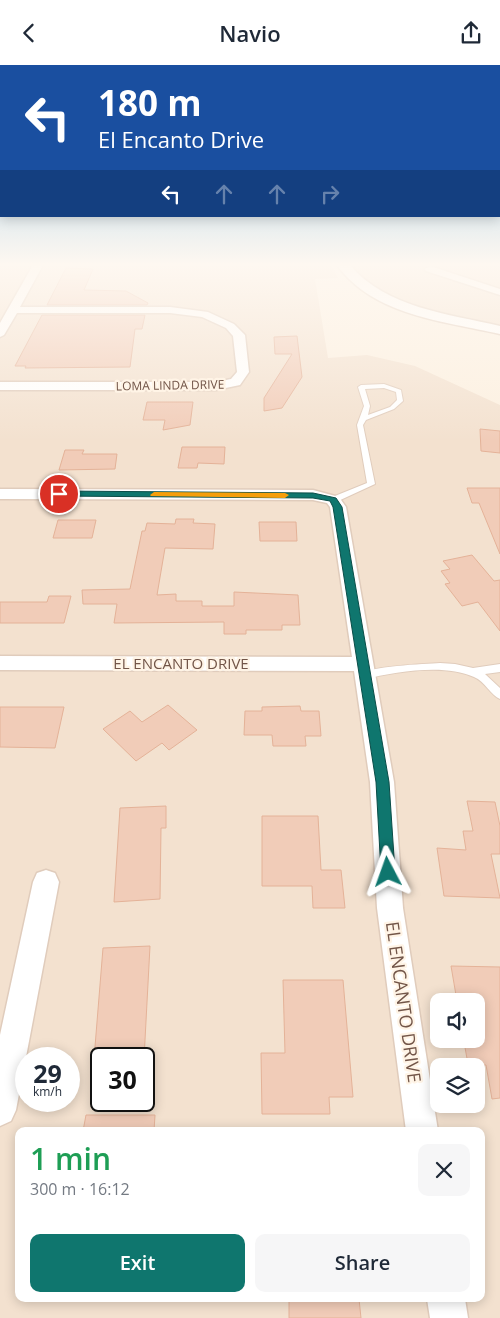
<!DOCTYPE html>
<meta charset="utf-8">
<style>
:root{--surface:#fff;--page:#f6f6f7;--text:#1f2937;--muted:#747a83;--accent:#0f766e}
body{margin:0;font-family:"Open Sans",sans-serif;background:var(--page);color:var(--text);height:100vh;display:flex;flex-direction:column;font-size:19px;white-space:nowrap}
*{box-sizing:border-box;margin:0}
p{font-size:16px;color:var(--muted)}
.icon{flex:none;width:28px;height:28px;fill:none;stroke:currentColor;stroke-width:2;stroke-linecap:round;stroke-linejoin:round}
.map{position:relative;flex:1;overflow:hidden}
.sheet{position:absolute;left:15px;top:1062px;width:470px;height:175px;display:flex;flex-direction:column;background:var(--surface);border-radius:10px;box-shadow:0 2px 12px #0003}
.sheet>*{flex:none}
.banner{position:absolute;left:0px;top:0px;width:500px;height:152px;box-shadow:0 2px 12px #0003;background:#1a4fa0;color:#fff;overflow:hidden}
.tools{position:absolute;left:430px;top:928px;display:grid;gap:10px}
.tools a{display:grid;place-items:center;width:55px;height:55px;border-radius:10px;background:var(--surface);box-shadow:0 2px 12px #0003;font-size:25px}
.speed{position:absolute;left:15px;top:982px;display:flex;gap:10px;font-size:25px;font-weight:700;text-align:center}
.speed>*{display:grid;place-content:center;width:65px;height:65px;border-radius:50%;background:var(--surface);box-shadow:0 2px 12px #0003;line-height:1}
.speed small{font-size:12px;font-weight:400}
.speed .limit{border:2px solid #111;border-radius:8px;background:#fff;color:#111}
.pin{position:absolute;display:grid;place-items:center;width:42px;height:42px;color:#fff;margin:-21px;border:2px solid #fff;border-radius:50%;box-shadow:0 1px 5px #0007}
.me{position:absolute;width:55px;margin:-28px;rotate:356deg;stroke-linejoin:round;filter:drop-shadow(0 0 4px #0008)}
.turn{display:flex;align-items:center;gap:18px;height:105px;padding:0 15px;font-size:22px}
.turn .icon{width:65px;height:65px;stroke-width:2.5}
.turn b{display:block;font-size:35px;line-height:42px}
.lanes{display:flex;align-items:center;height:48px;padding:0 15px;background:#0003;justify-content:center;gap:25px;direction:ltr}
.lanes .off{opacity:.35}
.round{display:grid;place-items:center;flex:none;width:52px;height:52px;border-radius:10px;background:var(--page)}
.overview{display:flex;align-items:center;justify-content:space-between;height:85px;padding:0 15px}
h1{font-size:30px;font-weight:600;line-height:38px;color:#1e9e55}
.cta{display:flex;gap:10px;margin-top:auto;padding:10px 15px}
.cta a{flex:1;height:58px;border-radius:10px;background:var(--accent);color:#fff;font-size:20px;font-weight:600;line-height:58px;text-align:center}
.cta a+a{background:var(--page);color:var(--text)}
header{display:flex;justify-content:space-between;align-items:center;height:65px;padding:0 15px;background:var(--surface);font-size:22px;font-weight:600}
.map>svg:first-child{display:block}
.residential{fill:#f3e1cf;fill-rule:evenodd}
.building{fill:#f1ccb8;stroke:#e4b298}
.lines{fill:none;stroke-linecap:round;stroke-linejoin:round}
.service-casing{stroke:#e0ccbc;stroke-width:2}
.minor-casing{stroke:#e0ccbc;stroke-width:3}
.tertiary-casing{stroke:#e0ccbc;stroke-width:3}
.service{fill:#fff;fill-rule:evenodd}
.minor{fill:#fff;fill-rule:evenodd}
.tertiary{fill:#fff;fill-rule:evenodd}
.route{fill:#0f766e;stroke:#0a4d48}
.slow{fill:#f59e0b}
.labels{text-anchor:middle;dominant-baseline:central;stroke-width:4.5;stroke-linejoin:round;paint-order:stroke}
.far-street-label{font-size:12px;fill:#725548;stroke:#fff4e6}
.street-label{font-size:15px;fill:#725548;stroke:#fff4e6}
.near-street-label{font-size:18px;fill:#725548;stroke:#fff4e6}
</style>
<header><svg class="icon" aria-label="back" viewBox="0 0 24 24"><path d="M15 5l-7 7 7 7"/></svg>Navio<svg class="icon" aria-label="share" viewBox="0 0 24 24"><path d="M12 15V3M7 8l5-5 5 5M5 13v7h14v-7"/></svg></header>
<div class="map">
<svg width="500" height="1253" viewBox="0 0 500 1253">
<rect width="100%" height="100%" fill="#fcf0e0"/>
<path class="residential" d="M 0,200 L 331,200 L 338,213 L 315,214 L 328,293 L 367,290 L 415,301 L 500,340 L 500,1253 L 0,1253 ZM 439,936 L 476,936 L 476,974 L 439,974 ZM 26,994 L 69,994 L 69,1036 L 26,1036 ZM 101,994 L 144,994 L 144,1036 L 101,1036 ZM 439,1001 L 476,1001 L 476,1039 L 439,1039 ZM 19,1066 L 481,1066 L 481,1234 L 19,1234 Z
M 352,200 L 500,200 L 500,261 L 418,241 L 389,231 L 369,220 Z"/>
<path class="building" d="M 66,203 L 93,204 L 84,225 L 126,226 L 148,238 L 147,240 L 47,240 Z
M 42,250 L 145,250 L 142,264 L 135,264 L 130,302 L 25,303 L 26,301 L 15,301 Z
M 297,271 L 302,312 L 282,343 L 264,346 L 264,333 L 292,289 L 275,289 L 274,272 Z
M 147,337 L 193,337 L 190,360 L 163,365 L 165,355 L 143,355 Z
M 480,364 L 500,366 L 500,388 L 481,386 Z
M 182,382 L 225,382 L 224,399 L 198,398 L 197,403 L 178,403 Z
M 65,385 L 84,385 L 82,389 L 117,389 L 115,404 L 59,405 Z
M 467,423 L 500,423 L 500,489 L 479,438 L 472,438 Z
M 176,454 L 194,454 L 193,458 L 215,459 L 213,484 L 165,483 L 157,530 L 176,529 L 176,536 L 202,536 L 202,541 L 234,541 L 234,527 L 298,530 L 300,560 L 282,560 L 282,565 L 246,565 L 246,569 L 224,569 L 224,557 L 114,558 L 117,539 L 83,539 L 82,525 L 130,524 L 142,466 L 145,466 L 147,458 L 175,459 Z
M 58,455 L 96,455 L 92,473 L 53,473 Z
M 259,457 L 296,457 L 297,476 L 260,476 Z
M 472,490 L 494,516 L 500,515 L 500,566 L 478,537 L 462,541 L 445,519 L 450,518 L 441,506 L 450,504 L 443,496 Z
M 49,531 L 71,531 L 64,558 L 0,558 L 0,537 L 47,537 Z
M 168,640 L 197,665 L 169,685 L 162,678 L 136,696 L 103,664 L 130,646 L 142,657 Z
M 300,641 L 301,646 L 319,646 L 321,671 L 305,671 L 306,681 L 273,681 L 272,670 L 244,670 L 245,646 L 262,646 L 262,642 Z
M 0,642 L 64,642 L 55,683 L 0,682 Z
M 467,736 L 495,737 L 500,761 L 500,789 L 491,789 L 500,833 L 444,831 L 437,783 L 466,785 L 463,766 L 473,766 Z
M 166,741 L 166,763 L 161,763 L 160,834 L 114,837 L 120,743 Z
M 262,751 L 318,751 L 321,805 L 341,805 L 345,843 L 313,843 L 312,821 L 262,821 Z
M 150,881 L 144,994 L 94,994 L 103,883 Z
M 451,901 L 500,902 L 500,1033 L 492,1034 L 486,1000 L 468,999 L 464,977 L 476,977 L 476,936 L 457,936 Z
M 283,915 L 343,915 L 353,1032 L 329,1032 L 330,1049 L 262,1049 L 261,988 L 285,988 Z
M 86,1050 L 155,1050 L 154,1066 L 83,1066 Z
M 289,1234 L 359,1234 L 361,1253 L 289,1253 Z"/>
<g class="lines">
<g class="service-casing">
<path id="service" d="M 384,319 L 401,325 L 403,336 L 394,344 L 366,355 L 363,360 L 375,419 L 336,437 L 330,437 L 330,433 L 367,418 L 357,360 L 364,341 L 358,322 L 361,320 ZM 384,323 L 396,327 L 397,335 L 390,342 L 368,350 L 370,341 L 365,324 Z
M 440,598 L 455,599 L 473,603 L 500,599 L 500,607 L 485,609 L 500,623 L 500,634 C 491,631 485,616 474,612 C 444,598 396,607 364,614 L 359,610 C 367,601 425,599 440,598 Z"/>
</g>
<g class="minor-casing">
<path id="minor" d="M 33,200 L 43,200 L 20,242 L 170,242 L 208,247 L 234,259 L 245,270 L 249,307 L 240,320 L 216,325 L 0,325 L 0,317 L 216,317 L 231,314 L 237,307 L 233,271 L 226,263 L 202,252 L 170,248 L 17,248 L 4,270 L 0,272 L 0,258 Z
M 430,201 L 500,224 L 500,230 L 426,206 L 425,204 Z
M 0,424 L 313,425 L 339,432 L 346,442 L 394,717 L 403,843 L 438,1066 L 406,1066 L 377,843 L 370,717 L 354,606 L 0,605 L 0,591 L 352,592 L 330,442 L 327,438 L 313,435 L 0,434 Z
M 46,805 L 55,808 L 59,817 L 16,1045 L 11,1056 L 0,1061 L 0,970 L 33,817 L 37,808 Z
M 427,1234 L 465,1234 L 468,1253 L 430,1253 Z"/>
</g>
<g class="tertiary-casing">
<path id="tertiary" d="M 337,200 L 350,200 C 386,243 449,249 500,261 L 500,269 C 444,256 374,251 337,200 Z"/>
</g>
<use href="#service" class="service"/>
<use href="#minor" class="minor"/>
<use href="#tertiary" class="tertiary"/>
</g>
<linearGradient id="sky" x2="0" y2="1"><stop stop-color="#93c6e7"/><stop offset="0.53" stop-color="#fef8f1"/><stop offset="1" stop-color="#fef8f1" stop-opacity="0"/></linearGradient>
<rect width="500" height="376" fill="url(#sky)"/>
<path class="route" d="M 59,426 L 313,428 L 336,433 L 342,442 L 389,717 L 395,807 L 393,812 L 388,813 L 383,812 L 381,807 L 376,717 L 333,442 L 330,436 L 313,433 L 56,431 L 54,429 Z"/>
<path class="slow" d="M 154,427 L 285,428 L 289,430 L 285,433 L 151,431 L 150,430 Z"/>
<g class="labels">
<g class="far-street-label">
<text transform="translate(170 320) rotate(-1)">LOMA LINDA DRIVE</text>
</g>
<g class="street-label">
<text x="181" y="598">EL ENCANTO DRIVE</text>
</g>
<g class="near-street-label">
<text transform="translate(404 937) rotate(82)">EL ENCANTO DRIVE</text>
</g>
</g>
</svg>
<div class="tools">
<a><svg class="icon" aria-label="sound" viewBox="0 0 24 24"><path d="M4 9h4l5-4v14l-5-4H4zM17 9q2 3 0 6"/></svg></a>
<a><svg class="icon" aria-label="layers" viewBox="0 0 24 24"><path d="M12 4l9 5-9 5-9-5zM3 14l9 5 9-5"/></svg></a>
</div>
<div class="speed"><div>29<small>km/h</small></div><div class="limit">30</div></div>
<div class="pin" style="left:59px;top:429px;background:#d93025"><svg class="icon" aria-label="arrive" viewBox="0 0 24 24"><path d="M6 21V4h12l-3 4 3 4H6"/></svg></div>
<svg class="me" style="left:388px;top:807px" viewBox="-20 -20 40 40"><path d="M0-17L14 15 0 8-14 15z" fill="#0f766e" stroke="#fff" stroke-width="4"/></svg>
<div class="banner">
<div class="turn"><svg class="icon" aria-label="left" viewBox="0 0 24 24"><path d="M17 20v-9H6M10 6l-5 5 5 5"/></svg><div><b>180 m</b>El Encanto Drive</div></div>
<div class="lanes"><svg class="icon" aria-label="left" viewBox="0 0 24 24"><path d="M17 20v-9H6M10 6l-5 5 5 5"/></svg><svg class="icon off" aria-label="ahead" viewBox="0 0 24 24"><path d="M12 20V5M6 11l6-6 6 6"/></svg><svg class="icon off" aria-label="ahead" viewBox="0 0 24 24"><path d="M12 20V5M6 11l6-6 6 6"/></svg><svg class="icon off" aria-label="right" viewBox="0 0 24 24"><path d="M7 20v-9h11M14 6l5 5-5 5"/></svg></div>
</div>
<section class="sheet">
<div class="overview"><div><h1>1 min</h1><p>300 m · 16:12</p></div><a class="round"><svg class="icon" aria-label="close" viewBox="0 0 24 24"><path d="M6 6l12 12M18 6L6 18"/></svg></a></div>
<div class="cta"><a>Exit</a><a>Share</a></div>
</section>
</div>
